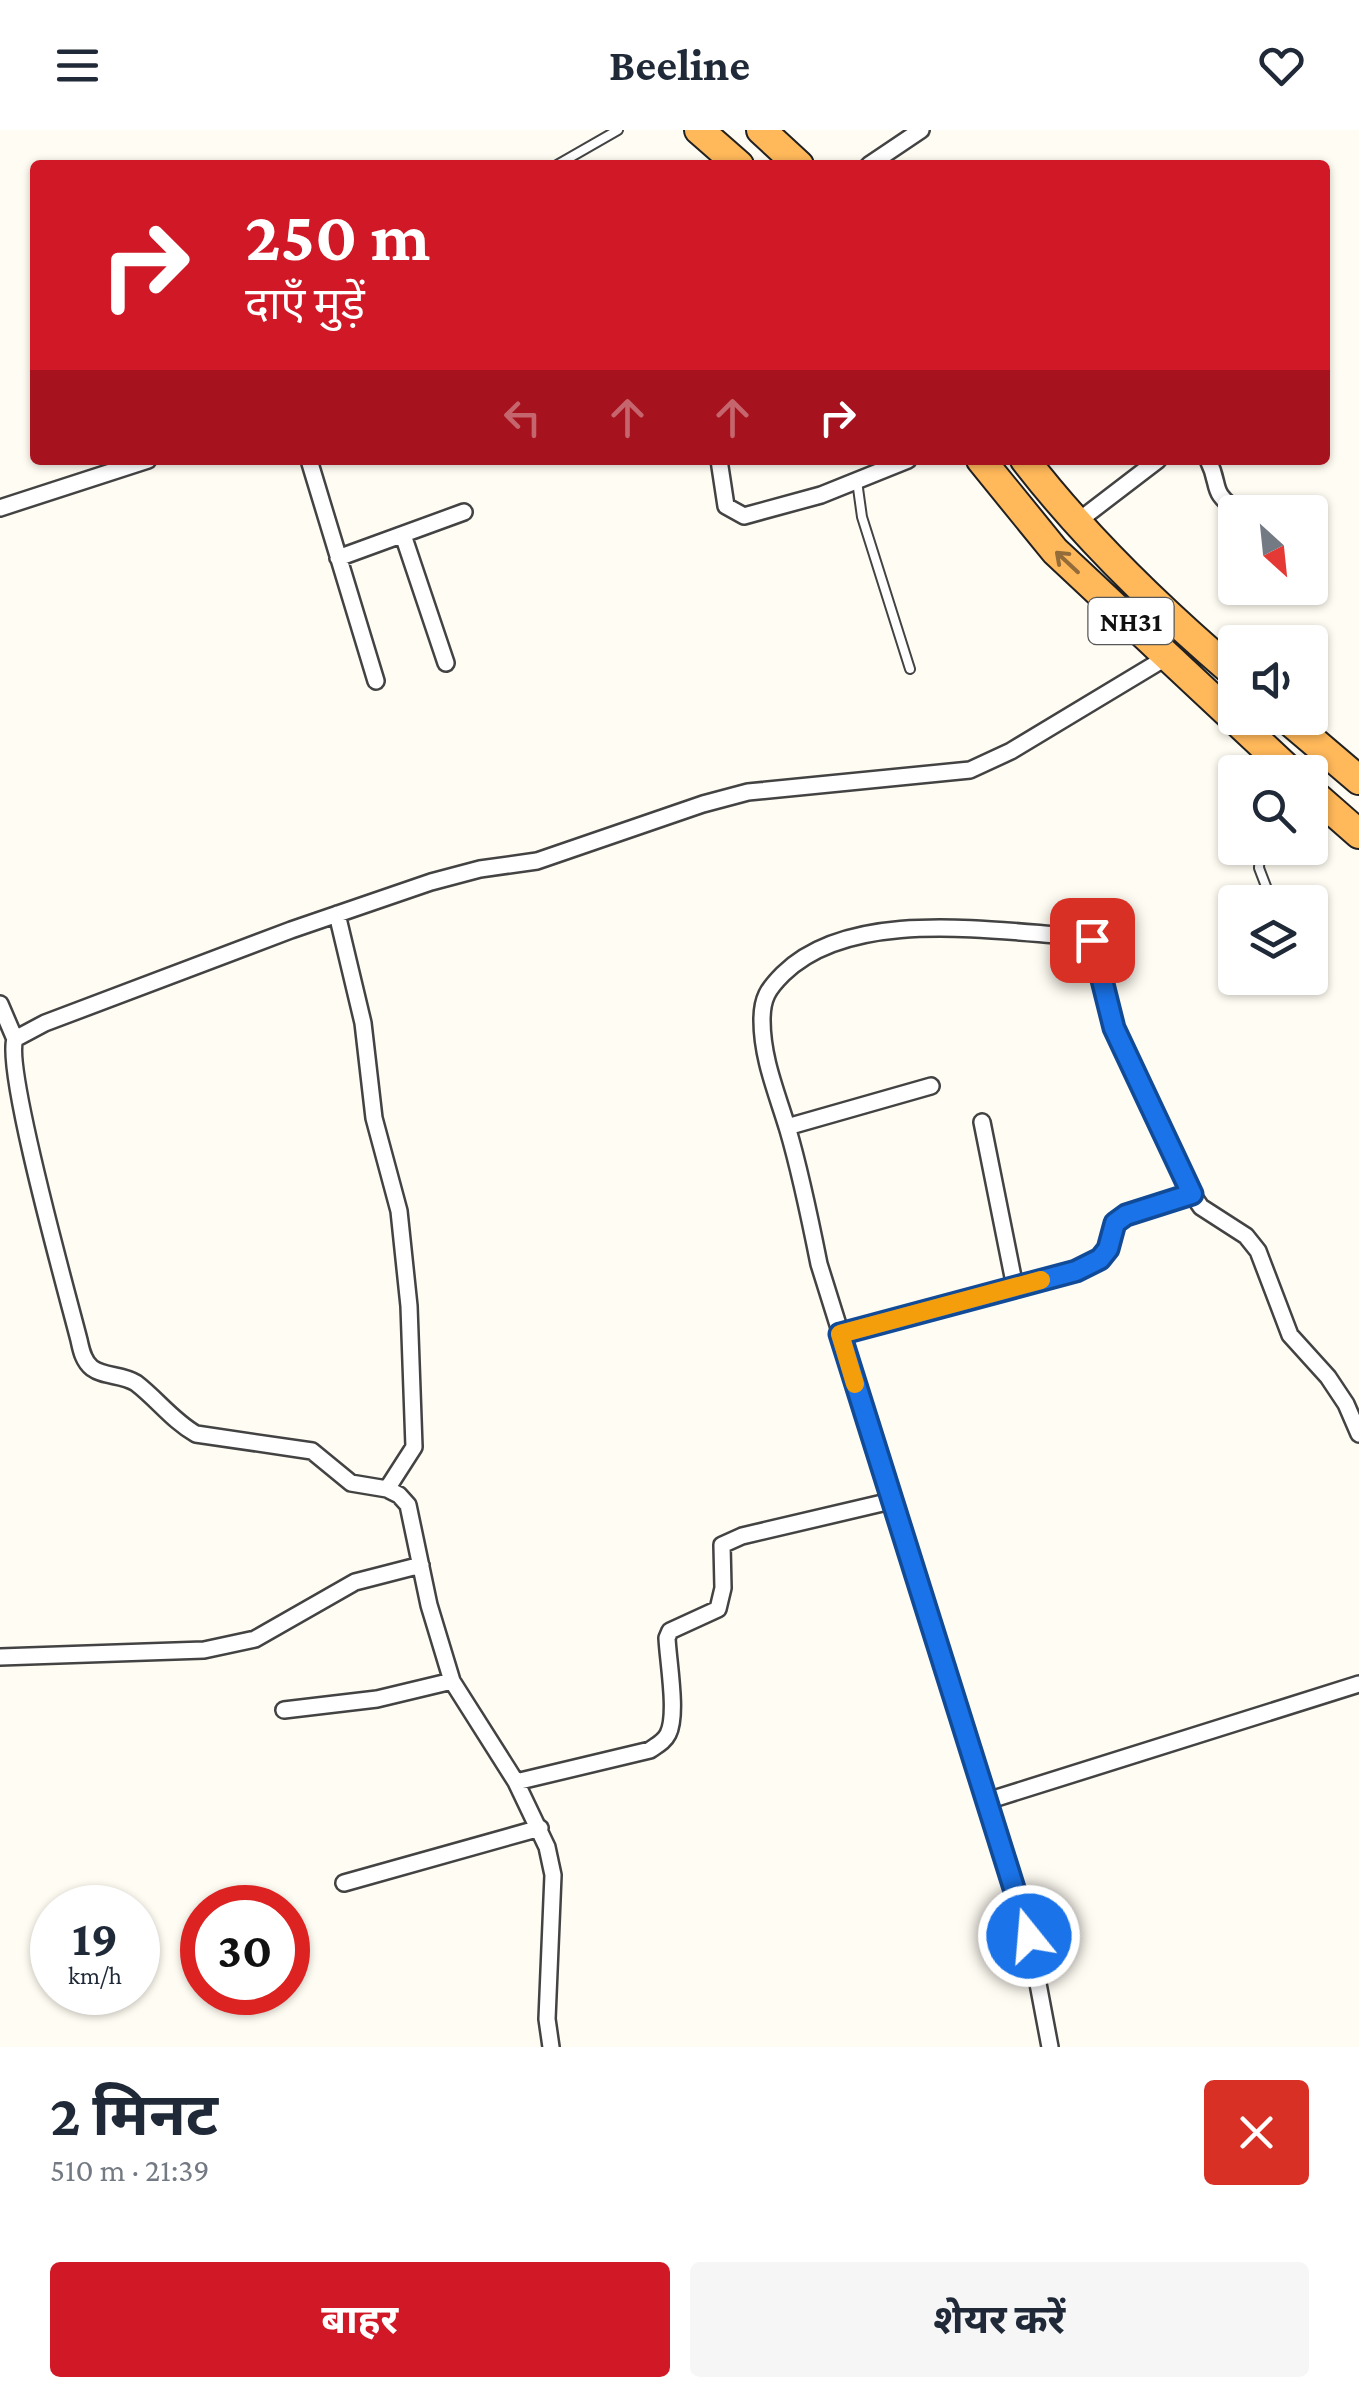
<!DOCTYPE html>
<html lang="hi">
<meta charset="utf-8">
<style>
:root{--surface:#fff;--page:#f6f6f7;--text:#1f2937;--muted:#747a83;--accent:#d01826}
body{margin:0;font-family:"Crimson Pro","Noto Sans Devanagari",serif;background:var(--page);color:var(--text);height:100vh;display:flex;flex-direction:column;font-size:38px;white-space:nowrap}
*{box-sizing:border-box;margin:0}
p{font-size:32px;color:var(--muted)}
.icon{flex:none;width:55px;height:55px;fill:none;stroke:currentColor;stroke-width:2;stroke-linecap:round;stroke-linejoin:round}
.map{position:relative;height:1917px;overflow:hidden}
.details{display:flex;flex-direction:column;background:var(--surface);flex:1}
.details>*{flex:none}
.banner{position:absolute;left:30px;top:30px;width:1300px;height:305px;border-radius:10px;box-shadow:0 2px 8px #0004;background:#d01826;color:#fff;overflow:hidden}
.needle{width:65px;rotate:153deg}
.tools{position:absolute;left:1218px;top:365px;display:grid;gap:20px}
.tools a{display:grid;place-items:center;width:110px;height:110px;border-radius:10px;background:var(--surface);box-shadow:0 2px 8px #0004;font-size:50px}
.speed{position:absolute;left:30px;top:1755px;display:flex;gap:20px;font-size:50px;font-weight:700;text-align:center}
.speed>*{display:grid;place-content:center;width:130px;height:130px;border-radius:50%;background:var(--surface);box-shadow:0 2px 8px #0004;line-height:1}
.speed small{font-size:25px;font-weight:400}
.speed .limit{border:15px solid #d22;background:#fff;color:#111}
.pin{position:absolute;display:grid;place-items:center;width:85px;height:85px;color:#fff;margin:-42px;border-radius:20px;box-shadow:0 5px 15px #0006}
.me{position:absolute;width:110px;margin:-55px;rotate:343deg;stroke-linejoin:round;filter:drop-shadow(0 0 8px #0008)}
.turn{display:flex;align-items:center;gap:35px;height:210px;padding:0 50px;font-size:45px}
.turn .icon{width:130px;height:130px;stroke-width:2.5}
.turn b{display:block;font-size:70px;line-height:85px}
.lanes{display:flex;align-items:center;height:95px;padding:0 50px;background:#0003;justify-content:center;gap:50px;direction:ltr}
.lanes .off{opacity:.35}
.round{display:grid;place-items:center;flex:none;width:105px;height:105px;border-radius:10px;background:var(--page)}
.summary{display:flex;align-items:center;justify-content:space-between;height:170px;padding:0 50px}
h1{font-size:60px;font-weight:700;line-height:75px}
.action{display:flex;gap:20px;margin-top:auto;padding:20px 50px}
.action a{flex:1;height:115px;border-radius:10px;background:var(--accent);color:#fff;font-size:40px;font-weight:700;line-height:115px;text-align:center}
.action a+a{background:var(--page);color:var(--text)}
header{display:flex;justify-content:space-between;align-items:center;height:130px;padding:0 50px;background:var(--surface);font-size:45px;font-weight:700}
.map>svg:first-child{display:block}
.lines{fill:none;stroke-linecap:round;stroke-linejoin:round}
.service-casing{stroke:#434343;stroke-width:12}
.minor-casing{stroke:#434343;stroke-width:20}
.trunk-casing{stroke:#212121;stroke-width:32}
.service{stroke:#fff;stroke-width:8}
.minor{stroke:#fff;stroke-width:15}
.trunk{stroke:#ffb85a;stroke-width:28}
.oneway{stroke:#936c39}
.route-casing{stroke:#114b97;stroke-width:25}
.route{stroke:#1a73e8;stroke-width:18}
.slow{stroke:#f59e0b;stroke-width:18}
.labels{text-anchor:middle;dominant-baseline:central;stroke-width:10;stroke-linejoin:round;paint-order:stroke}
.shield{fill:#fff;stroke:#585858;stroke-width:2.5}
.shield-label{font-size:28px;font-weight:bold;fill:#101010}
</style>
<header><svg class="icon" aria-label="menu" viewBox="0 0 24 24"><path d="M4 6h16M4 12h16M4 18h16"/></svg>Beeline<svg class="icon" aria-label="heart" viewBox="0 0 24 24"><path d="M12 20l-8-8c-3-5 5-10 8-4 3-6 11-1 8 4z"/></svg></header>
<div class="map">
<svg width="1359" height="1917" viewBox="0 0 1359 1917">
<rect width="100%" height="100%" fill="#fffcf3"/>
<g class="lines">
<g class="service-casing">
<path id="service" d="M 557,35 L 618,0
M 857,351 L 862,387 L 910,539
M 1260,718 L 1259,738 L 1272,772"/>
</g>
<g class="minor-casing">
<path id="minor" d="M 869,35 L 921,0
M 309,330 L 376,551
M 719,330 L 726,376 L 744,386 L 821,365 L 908,330
M 1208,330 C 1222,358 1208,360 1239,382
M 0,378 L 148,330
M 1077,392 L 1158,330
M 403,405 L 446,533
M 338,428 L 464,382
M 337,784 L 363,893 L 374,988 L 399,1081 L 409,1176 L 414,1317 L 387,1359
M 0,874 L 15,909
M 982,992 L 1015,1157
M 787,997 L 931,956
M 840,1204 L 1076,1141 L 1100,1129 L 1107,1119 L 1115,1093 L 1126,1085 L 1192,1064
M 0,1527 L 204,1520 L 255,1509 L 355,1452 L 421,1435
M 284,1580 L 377,1569 L 452,1551
M 516,1652 L 650,1620 C 657,1615 664,1612 668,1604 C 678,1585 668,1531 667,1508 L 670,1501 L 718,1479 L 723,1458 L 722,1415 L 742,1406 L 891,1371
M 987,1671 L 1359,1554
M 344,1753 L 540,1698
M 551,1917 L 547,1889 L 553,1745 L 547,1717 L 516,1652 L 452,1551 L 429,1475 L 408,1375 L 399,1365 L 387,1359 L 351,1353 L 312,1321 L 196,1304 C 173,1291 157,1269 136,1253 C 122,1244 104,1247 92,1238 C 83,1231 81,1219 79,1210 C 67,1163 4,939 15,909 L 45,893 L 291,800 L 431,752 L 480,739 L 537,731 L 703,674 L 748,662 L 970,640 L 1011,621 L 1172,524
M 1050,1917 L 1029,1806 L 819,1134 C 810,1089 801,1044 788,1000 C 777,963 762,929 762,890 C 762,868 768,859 783,844 C 852,776 996,802 1084,807 L 1092,810 L 1114,898 L 1192,1064 L 1201,1077 L 1246,1106 L 1258,1121 L 1290,1205 L 1328,1247 L 1346,1274 L 1359,1304"/>
</g>
<g class="trunk-casing">
<path id="trunk" d="M 699,0 L 739,35
M 761,0 L 799,35
M 981,330 L 1055,421 L 1291,642
M 1025,330 C 1086,409 1159,479 1235,544
M 1286,588 L 1359,650
M 1310,661 L 1359,704"/>
</g>
<use href="#service" class="service"/>
<use href="#minor" class="minor"/>
<use href="#trunk" class="trunk"/>
</g>
<defs><path id="oneway-shaft" d="M-6 0H5M1.5-3L5.5 0L1.5 3" fill="none" stroke-width="1.6" stroke-linecap="round" stroke-linejoin="round" transform="scale(2.5)"/></defs>
<use class="oneway" href="#oneway-shaft" transform="translate(1067 432) rotate(-137)"/>
<g class="lines">
<g class="route-casing">
<path id="route" d="M 1029,1806 L 840,1204 L 1076,1141 L 1100,1129 L 1108,1119 L 1115,1093 L 1126,1085 L 1192,1064 L 1114,898 L 1092,810"/>
</g>
<use href="#route" class="route"/>
<path class="slow" d="M 855,1254 L 840,1204 L 1041,1150"/>
</g>
<g class="labels">
<rect class="shield" x="1088.5" y="468" width="85" height="46" rx="8"/>
<g class="shield-label">
<text x="1131" y="491">NH31</text>
</g>
</g>
</svg>
<div class="tools">
<a><svg class="needle" viewBox="-14 -14 28 28"><path d="M0-13l5 13h-10z" fill="#e53935"/><path d="M0 13l5-13h-10z" fill="#747a83"/></svg></a>
<a><svg class="icon" aria-label="sound" viewBox="0 0 24 24"><path d="M4 9h4l5-4v14l-5-4H4zM17 9q2 3 0 6"/></svg></a>
<a><svg class="icon" aria-label="search" viewBox="0 0 24 24"><circle cx="10" cy="10" r="6"/><path d="M15 15l6 6"/></svg></a>
<a><svg class="icon" aria-label="layers" viewBox="0 0 24 24"><path d="M12 4l9 5-9 5-9-5zM3 14l9 5 9-5"/></svg></a>
</div>
<div class="speed"><div>19<small>km/h</small></div><div class="limit">30</div></div>
<div class="pin" style="left:1092px;top:810px;background:#d93025"><svg class="icon" aria-label="arrive" viewBox="0 0 24 24"><path d="M6 21V4h12l-3 4 3 4H6"/></svg></div>
<svg class="me" style="left:1029px;top:1806px" viewBox="-20 -20 40 40"><circle r="17" fill="#1a73e8" stroke="#fff" stroke-width="3"/><path d="M0-11L8 9 0 5-8 9z" fill="#fff"/></svg>
<div class="banner">
<div class="turn"><svg class="icon" aria-label="right" viewBox="0 0 24 24"><path d="M7 20v-9h11M14 6l5 5-5 5"/></svg><div><b>250 m</b>दाएँ मुड़ें</div></div>
<div class="lanes"><svg class="icon off" aria-label="left" viewBox="0 0 24 24"><path d="M17 20v-9H6M10 6l-5 5 5 5"/></svg><svg class="icon off" aria-label="ahead" viewBox="0 0 24 24"><path d="M12 20V5M6 11l6-6 6 6"/></svg><svg class="icon off" aria-label="ahead" viewBox="0 0 24 24"><path d="M12 20V5M6 11l6-6 6 6"/></svg><svg class="icon" aria-label="right" viewBox="0 0 24 24"><path d="M7 20v-9h11M14 6l5 5-5 5"/></svg></div>
</div>
</div>
<section class="details">
<div class="summary"><div><h1>2 मिनट</h1><p>510 m · 21:39</p></div><a class="round" style="background:#d93025;color:#fff"><svg class="icon" aria-label="close" viewBox="0 0 24 24"><path d="M6 6l12 12M18 6L6 18"/></svg></a></div>
<div class="action"><a>बाहर</a><a>शेयर करें</a></div>
</section>
